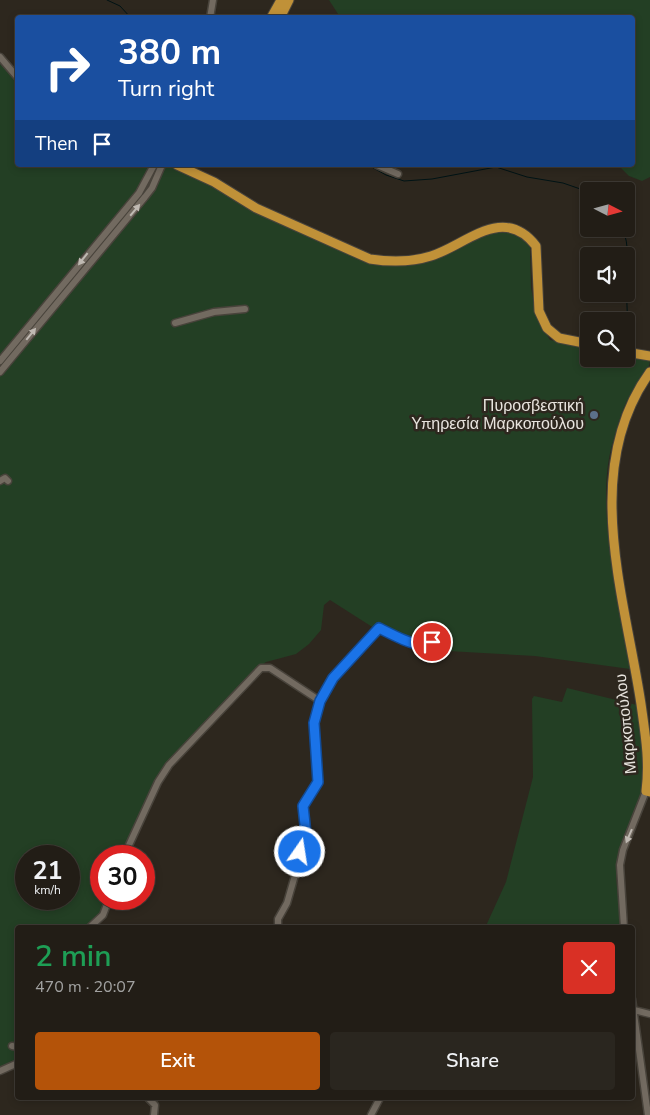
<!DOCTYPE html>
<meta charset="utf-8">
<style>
:root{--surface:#221d16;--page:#2a261f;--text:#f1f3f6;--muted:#a2a2a1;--line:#3f3b35;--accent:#b45309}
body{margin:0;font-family:"Nunito Sans",sans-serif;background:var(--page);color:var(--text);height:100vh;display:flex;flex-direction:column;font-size:19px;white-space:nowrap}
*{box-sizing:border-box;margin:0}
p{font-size:16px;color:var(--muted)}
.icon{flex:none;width:28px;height:28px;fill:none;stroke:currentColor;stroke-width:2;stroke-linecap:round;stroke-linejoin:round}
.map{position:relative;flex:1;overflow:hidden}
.details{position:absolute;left:15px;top:925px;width:620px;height:175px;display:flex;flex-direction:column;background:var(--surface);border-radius:5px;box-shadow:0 2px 8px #0003,0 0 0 1px var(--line)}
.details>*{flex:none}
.top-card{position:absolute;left:15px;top:15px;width:620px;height:152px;border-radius:5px;box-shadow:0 2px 8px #0003,0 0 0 1px var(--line);background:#1a4fa0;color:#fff;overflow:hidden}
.needle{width:32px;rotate:96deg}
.buttons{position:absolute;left:580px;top:182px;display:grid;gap:10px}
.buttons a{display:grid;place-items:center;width:55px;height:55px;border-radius:5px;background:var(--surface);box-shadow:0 2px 8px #0003,0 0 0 1px var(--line);font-size:25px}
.speed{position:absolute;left:15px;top:845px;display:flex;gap:10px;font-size:25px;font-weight:700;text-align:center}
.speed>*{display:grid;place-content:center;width:65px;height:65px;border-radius:50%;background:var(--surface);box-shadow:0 2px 8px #0003,0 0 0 1px var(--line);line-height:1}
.speed small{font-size:12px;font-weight:400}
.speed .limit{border:8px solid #d22;background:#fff;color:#111}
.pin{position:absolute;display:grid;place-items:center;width:42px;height:42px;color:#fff;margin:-21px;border:2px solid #fff;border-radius:50%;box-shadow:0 1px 5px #0007}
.me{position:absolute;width:55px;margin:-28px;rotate:13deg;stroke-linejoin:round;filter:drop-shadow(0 0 4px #0008)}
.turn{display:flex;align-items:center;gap:18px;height:105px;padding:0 20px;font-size:22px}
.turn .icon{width:65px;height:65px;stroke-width:2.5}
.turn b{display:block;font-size:35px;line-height:42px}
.then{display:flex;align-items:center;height:48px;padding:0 20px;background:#0003;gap:10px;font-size:19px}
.round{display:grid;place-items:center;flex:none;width:52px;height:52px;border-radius:5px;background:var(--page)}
.summary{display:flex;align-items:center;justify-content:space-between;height:85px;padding:0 20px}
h1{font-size:30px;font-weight:600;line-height:38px;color:#1e9e55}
.primary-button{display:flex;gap:10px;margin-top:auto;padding:10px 20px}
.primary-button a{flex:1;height:58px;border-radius:5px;background:var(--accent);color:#fff;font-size:20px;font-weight:600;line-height:58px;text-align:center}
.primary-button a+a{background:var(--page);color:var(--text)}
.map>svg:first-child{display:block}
.green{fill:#233f24;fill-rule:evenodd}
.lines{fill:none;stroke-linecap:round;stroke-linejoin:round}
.stream{stroke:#001315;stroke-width:1}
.minor-casing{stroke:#48433b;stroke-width:9}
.major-casing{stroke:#48433b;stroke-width:11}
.minor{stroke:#726a60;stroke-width:6}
.major{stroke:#c09138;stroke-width:9}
.oneway{fill:#bfb9b2}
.route-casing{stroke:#114b97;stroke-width:12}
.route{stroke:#1a73e8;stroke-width:9}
.service-dot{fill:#5c6f8a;stroke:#2d271e;stroke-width:2}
.labels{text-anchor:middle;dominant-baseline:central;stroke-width:5;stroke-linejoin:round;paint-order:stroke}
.poi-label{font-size:16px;fill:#e8e4de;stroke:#2d271e;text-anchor:end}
.street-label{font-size:16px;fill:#e8e4de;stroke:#2d271e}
</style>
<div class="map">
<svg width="650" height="1115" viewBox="0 0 650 1115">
<rect width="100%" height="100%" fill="#2d271e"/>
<path class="green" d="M 329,0 L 650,0 L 650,177 L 642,181 L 629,176 L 618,165 L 632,165 L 632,18 L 340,17 Z
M 0,64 L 17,81 L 18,165 L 170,165 L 211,182 L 278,223 L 375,265 L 406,264 L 479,236 L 494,232 L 510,233 L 522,238 L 530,247 L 531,288 L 537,318 L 550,340 L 589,348 L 589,359 L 626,359 L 626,354 L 650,359 C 650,373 637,383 630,395 C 621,410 616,432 611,449 C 596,508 619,608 630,669 L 535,656 L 430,650 L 399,644 L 330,600 L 324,605 L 321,630 L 309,644 L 296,654 L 266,662 L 250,674 L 169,762 L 122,856 L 101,856 L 101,899 L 108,899 L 99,917 L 87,927 L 18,928 L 18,1036 C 10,1052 13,1045 17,1060 L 0,1067 ZM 26,856 L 69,856 L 69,899 L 26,899 Z
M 567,688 L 637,705 C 641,730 647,759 643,785 C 640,810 624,831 618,855 C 613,878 620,904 622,927 L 485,928 L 506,882 L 533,777 L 532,699 L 534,696 L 562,702 Z"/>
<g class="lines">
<path class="stream" d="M 107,0 L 120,6 L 131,18
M 368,165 L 386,175 L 404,181 L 432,179 L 496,167 L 527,177 L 563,183 L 589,192
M 621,229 C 629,239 627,252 626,265
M 626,280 L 628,332 L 636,350"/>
<g class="minor-casing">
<path id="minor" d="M 210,18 L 213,0
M 0,57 L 18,78
M 377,165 L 398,174
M 175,323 L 214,312 L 245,309
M 0,361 L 139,193 L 154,165
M 0,372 L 145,197 L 152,188 L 162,165
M 0,481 L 5,478 L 8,481
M 124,856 L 158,782 L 169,765 L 261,668 L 270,668 L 320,701
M 89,928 L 103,915 L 109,899
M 278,928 L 278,919 L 287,903 L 304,844 L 306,834 L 303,806 L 318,782 L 314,723 L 320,701 L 333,678 L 379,628 C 395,636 408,643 426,647 L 432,642
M 624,928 L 620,865 L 623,850 L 646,791
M 632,999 L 648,1115
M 634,1010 L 650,1014
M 12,1046 L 18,1047
M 0,1071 L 18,1063
M 148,1098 L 155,1105 L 154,1115
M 371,1115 L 380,1098"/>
</g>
<g class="major-casing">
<path id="major" d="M 271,18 L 281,0
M 280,18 L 289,0
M 177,165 L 214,182 L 256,208 L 370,259 C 389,262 412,262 431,256 C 465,246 503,203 536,246 L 539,311 L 547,328 L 559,338 L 589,344
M 626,352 L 650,356
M 650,372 C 580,469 625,597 641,704 C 645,733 650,761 646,791 L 650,792"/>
</g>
<use href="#minor" class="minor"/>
<use href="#major" class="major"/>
</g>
<defs><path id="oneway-solid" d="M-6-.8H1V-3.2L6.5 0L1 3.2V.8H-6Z" transform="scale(1.25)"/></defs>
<g class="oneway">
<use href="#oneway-solid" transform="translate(135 210) rotate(-50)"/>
<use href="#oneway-solid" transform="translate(83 259) rotate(128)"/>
<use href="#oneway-solid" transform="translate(31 334) rotate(-51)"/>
<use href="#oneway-solid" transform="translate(629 836) rotate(113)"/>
</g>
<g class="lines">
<g class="route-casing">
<path id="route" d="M 300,852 L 306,834 L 303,806 L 318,782 L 314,723 L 320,701 L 333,678 L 379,628 C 395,636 408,643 426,647 L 432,642"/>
</g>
<use href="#route" class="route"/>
</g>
<circle class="service-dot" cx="594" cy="415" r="5"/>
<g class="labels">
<g class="poi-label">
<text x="584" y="406">Πυροσβεστική<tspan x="584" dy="18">Υπηρεσία Μαρκοπούλου</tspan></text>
</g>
<g class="street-label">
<text transform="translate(626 724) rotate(-96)">Μαρκοπούλου</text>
</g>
</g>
</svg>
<div class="buttons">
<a><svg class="needle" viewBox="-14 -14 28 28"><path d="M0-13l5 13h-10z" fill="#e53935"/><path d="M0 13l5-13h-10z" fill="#a2a2a1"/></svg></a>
<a><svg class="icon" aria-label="sound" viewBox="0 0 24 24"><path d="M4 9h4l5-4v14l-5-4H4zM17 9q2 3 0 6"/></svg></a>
<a><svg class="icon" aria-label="search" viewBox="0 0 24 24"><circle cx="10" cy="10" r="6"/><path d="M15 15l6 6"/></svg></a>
</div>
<div class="speed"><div>21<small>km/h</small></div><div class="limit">30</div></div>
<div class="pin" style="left:432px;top:642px;background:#d93025"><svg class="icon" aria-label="arrive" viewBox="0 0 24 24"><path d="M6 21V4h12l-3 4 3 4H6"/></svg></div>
<svg class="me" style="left:300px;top:852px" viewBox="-20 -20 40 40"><circle r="17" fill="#1a73e8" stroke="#fff" stroke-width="3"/><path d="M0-11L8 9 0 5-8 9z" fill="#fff"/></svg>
<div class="top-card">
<div class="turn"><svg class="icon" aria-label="right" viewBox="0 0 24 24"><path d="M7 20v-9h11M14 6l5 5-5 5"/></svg><div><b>380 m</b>Turn right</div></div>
<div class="then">Then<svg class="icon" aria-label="arrive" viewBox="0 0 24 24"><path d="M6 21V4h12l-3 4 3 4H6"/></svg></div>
</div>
<section class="details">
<div class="summary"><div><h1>2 min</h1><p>470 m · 20:07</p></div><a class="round" style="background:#d93025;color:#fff"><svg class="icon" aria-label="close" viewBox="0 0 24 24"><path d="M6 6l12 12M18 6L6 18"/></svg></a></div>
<div class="primary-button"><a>Exit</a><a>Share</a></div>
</section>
</div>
